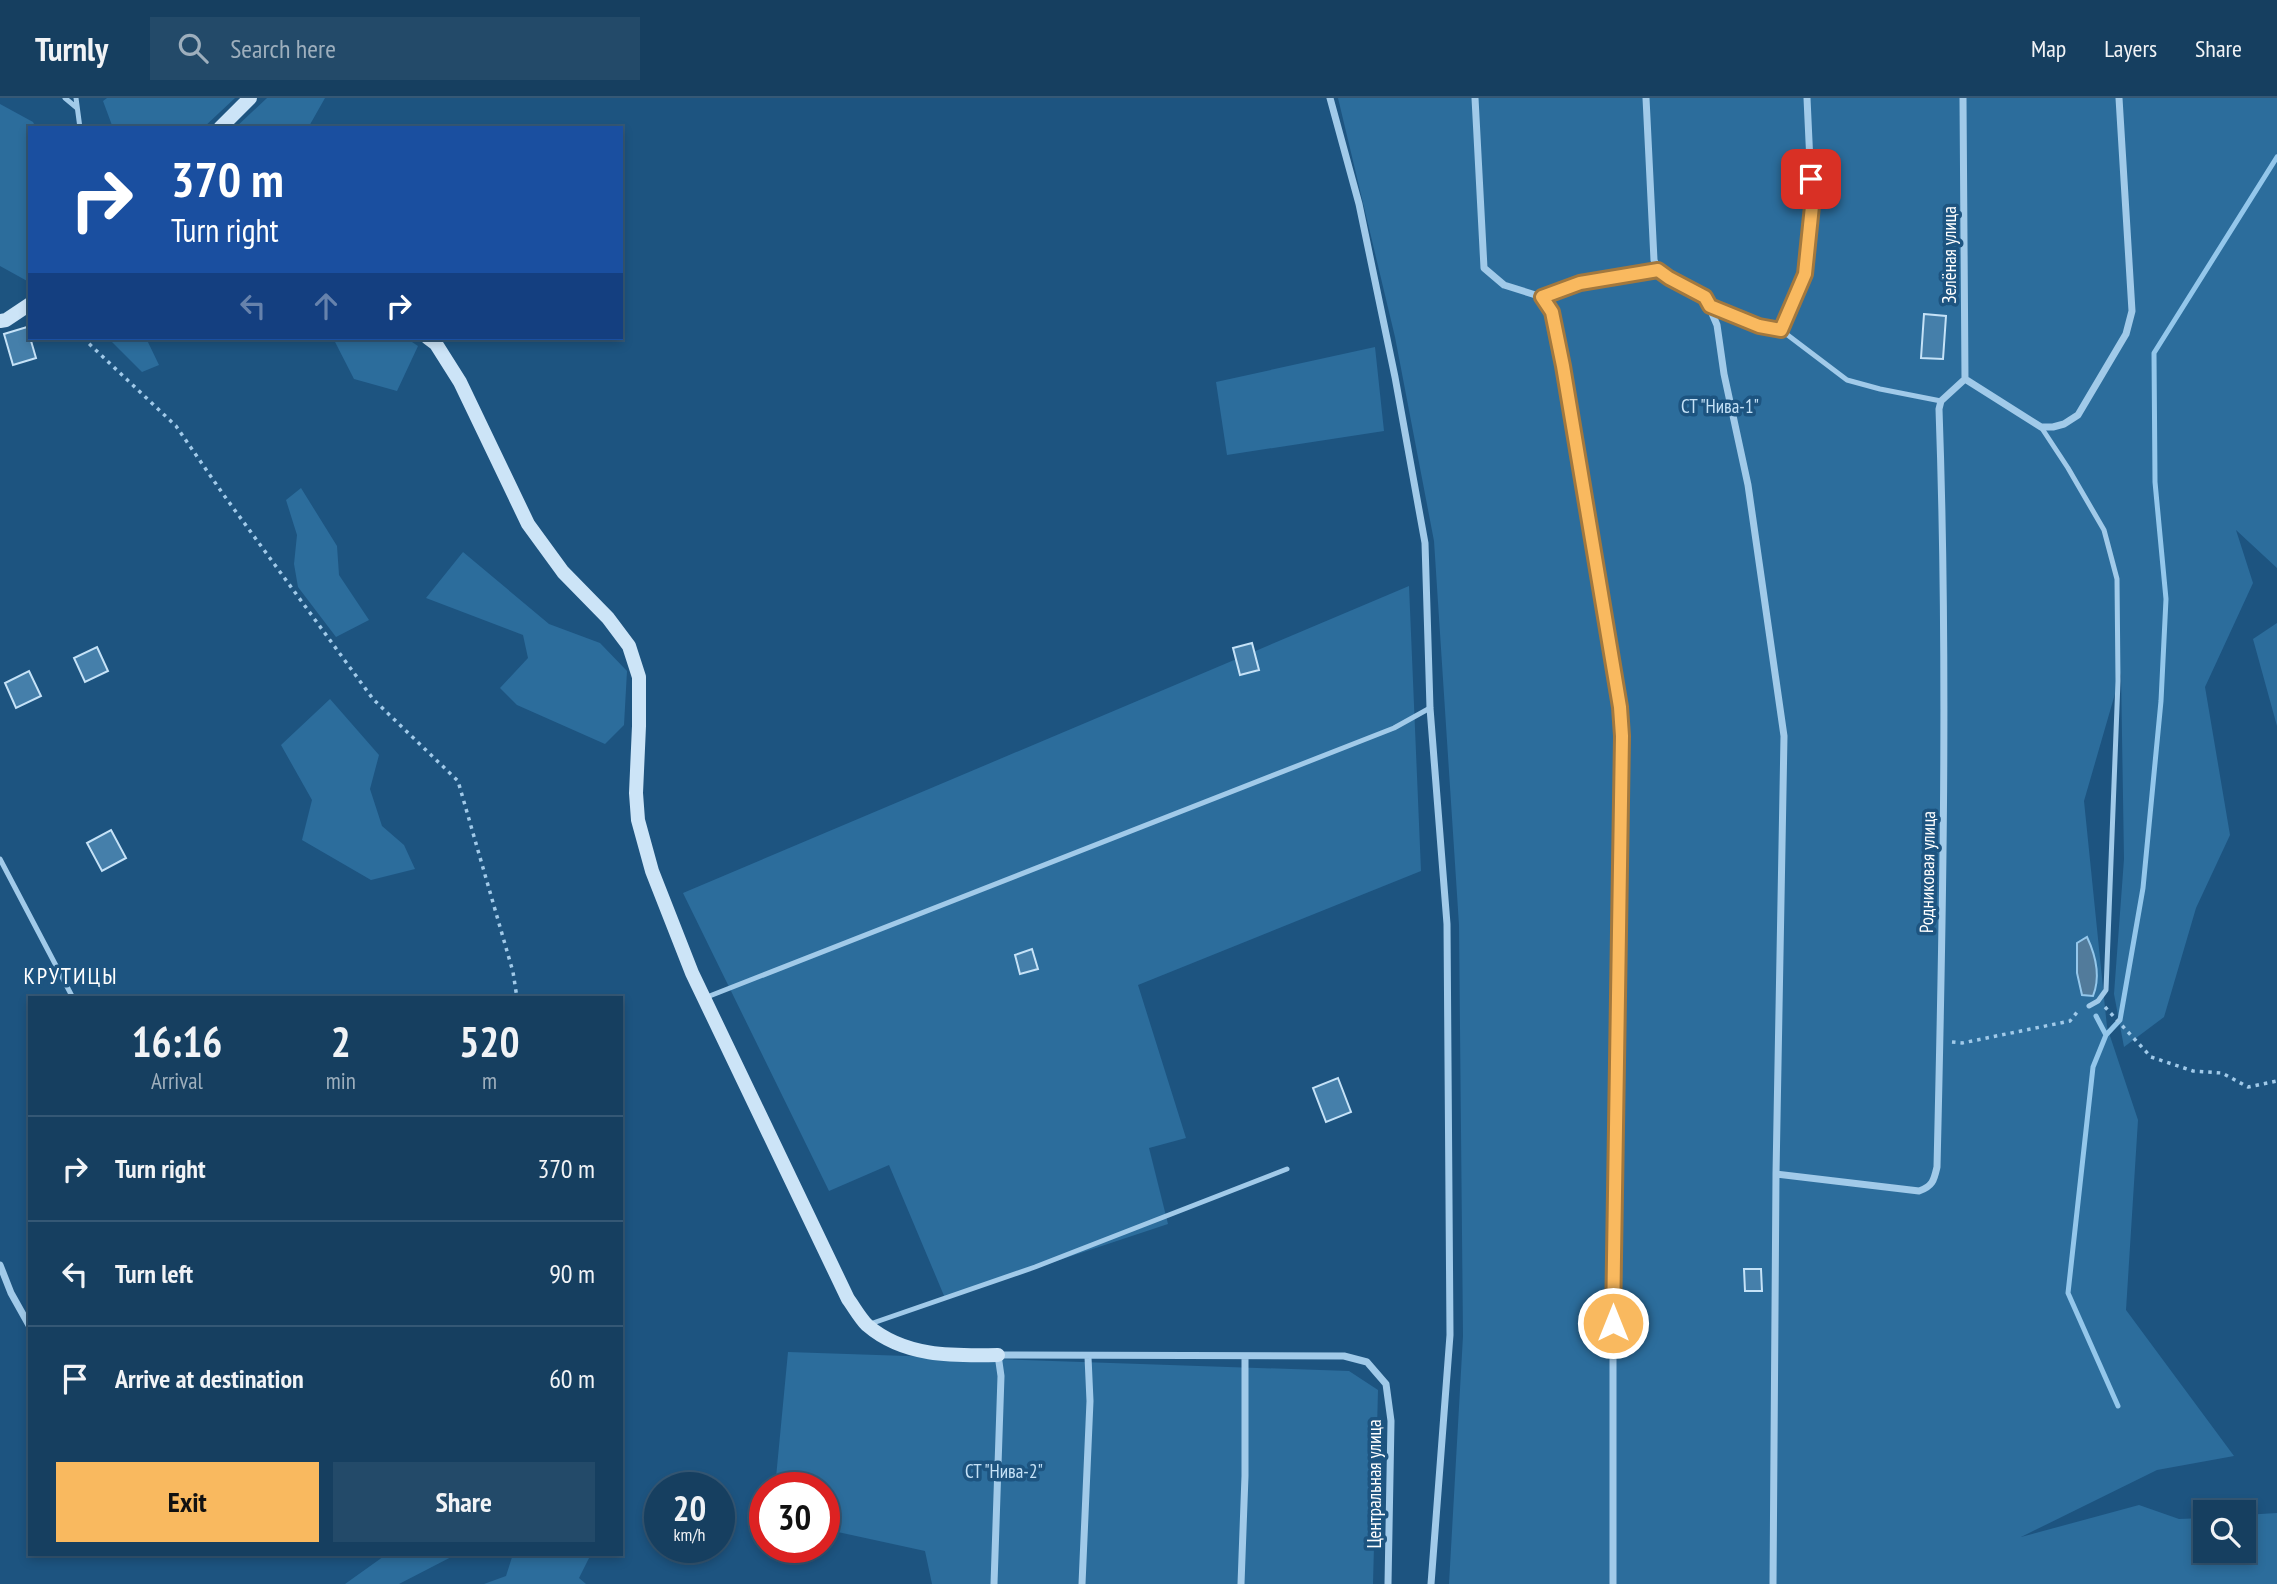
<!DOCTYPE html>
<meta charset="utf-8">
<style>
:root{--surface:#163f60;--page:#234a69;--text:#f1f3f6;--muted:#9eafbd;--line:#355875;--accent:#f9b95f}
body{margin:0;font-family:"PT Sans Narrow",sans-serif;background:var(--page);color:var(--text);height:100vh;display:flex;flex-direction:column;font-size:26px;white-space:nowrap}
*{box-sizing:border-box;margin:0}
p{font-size:23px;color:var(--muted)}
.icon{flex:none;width:38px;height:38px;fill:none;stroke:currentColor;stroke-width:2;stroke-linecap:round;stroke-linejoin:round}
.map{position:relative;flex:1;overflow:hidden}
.side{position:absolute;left:28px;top:898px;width:595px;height:560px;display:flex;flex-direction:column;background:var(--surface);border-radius:0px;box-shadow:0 4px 10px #0003,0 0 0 2px var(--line)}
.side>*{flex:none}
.top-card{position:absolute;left:28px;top:28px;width:595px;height:214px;border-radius:0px;box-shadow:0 4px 10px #0003,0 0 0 2px var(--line);background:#1a4fa0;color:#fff;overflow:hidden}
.buttons{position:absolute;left:2193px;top:1402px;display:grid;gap:14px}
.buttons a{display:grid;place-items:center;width:63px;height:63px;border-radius:0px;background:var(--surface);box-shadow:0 4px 10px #0003,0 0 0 2px var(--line);font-size:35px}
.speed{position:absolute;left:644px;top:1374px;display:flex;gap:14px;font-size:35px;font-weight:700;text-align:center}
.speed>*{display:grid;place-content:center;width:91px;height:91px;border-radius:50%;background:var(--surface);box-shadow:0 4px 10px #0003,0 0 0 2px var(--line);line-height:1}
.speed small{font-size:18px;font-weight:400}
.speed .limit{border:10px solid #d22;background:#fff;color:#111}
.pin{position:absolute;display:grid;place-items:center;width:60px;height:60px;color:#fff;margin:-30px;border-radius:14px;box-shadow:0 4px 10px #0006}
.me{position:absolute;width:77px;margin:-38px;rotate:0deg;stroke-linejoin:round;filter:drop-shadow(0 0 5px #0008)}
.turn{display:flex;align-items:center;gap:24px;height:147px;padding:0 28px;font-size:32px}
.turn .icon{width:91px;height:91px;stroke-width:2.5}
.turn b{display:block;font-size:49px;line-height:60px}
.lanes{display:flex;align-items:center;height:66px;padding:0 28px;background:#0003;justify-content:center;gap:35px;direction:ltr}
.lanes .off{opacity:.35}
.eta{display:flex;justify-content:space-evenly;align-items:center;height:119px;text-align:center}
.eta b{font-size:42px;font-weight:700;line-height:49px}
.button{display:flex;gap:14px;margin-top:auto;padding:14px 28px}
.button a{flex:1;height:80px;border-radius:0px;background:var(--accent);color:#111;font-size:28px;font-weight:700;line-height:80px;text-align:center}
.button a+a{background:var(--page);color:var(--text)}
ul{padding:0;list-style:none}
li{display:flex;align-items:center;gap:21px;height:105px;padding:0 28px;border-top:2px solid var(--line)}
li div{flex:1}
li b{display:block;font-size:26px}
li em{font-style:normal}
header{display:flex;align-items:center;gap:42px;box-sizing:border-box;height:98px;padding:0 35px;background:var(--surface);border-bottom:2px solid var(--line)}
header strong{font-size:33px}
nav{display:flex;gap:38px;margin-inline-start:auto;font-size:24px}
.search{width:490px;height:63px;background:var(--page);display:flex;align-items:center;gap:18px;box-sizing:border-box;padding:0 24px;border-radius:0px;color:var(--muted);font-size:26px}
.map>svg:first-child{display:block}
.green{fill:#2c6d9c}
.water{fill:#527b9b;stroke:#94c7eb;stroke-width:2}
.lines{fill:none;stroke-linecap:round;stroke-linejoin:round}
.stream{stroke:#94c7eb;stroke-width:5}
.building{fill:#457faa;stroke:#c5e2f7;stroke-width:2}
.path{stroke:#a1cae9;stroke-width:3.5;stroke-dasharray:3.5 5;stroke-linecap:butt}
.lane{stroke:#a1cae9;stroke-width:5}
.street{stroke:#a1cae9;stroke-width:7}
.secondary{stroke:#cce4f7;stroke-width:14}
.route-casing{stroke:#a2783e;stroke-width:18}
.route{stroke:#f9b95f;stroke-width:12}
.labels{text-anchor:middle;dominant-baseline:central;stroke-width:7;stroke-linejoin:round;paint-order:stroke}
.street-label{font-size:19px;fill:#fff;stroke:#1d5480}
.park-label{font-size:19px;fill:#c5e2f7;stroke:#1d5480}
.quarter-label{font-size:23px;letter-spacing:2px;fill:#fff;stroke:#1d5480}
</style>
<header>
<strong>Turnly</strong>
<div class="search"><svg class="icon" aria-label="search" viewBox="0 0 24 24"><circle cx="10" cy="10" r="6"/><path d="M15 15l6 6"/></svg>Search here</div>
<nav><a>Map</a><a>Layers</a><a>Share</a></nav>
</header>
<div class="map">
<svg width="2277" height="1486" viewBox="0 0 2277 1486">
<rect width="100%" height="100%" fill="#1d5480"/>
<path class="green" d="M 107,0 L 235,0 L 203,30 L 113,30 L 103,3 Z
M 267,0 L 325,0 L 308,30 L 235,30 Z
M 1338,0 L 2277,0 L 2277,470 L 2236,432 L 2253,485 L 2205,589 L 2230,737 L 2196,810 L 2164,919 L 2124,949 L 2114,896 L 2124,761 L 2121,575 L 2084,703 L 2107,929 L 2138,1022 L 2126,1212 L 2234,1358 L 2157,1372 L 2021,1439 L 2139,1407 L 2179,1421 L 2205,1420 L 2205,1452 L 2244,1452 L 2244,1417 L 2277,1415 L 2277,1486 L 1449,1486 L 1463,1238 L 1459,827 L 1434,443 L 1395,239 Z
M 0,6 L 33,24 L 36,30 L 30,30 L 29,184 L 0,168 Z
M 108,240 L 146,240 L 159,267 L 142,274 Z
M 333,240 L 406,240 L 418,248 L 397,293 L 354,281 Z
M 1375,249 L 1384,333 L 1227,357 L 1216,284 Z
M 301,390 L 337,448 L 339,477 L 369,522 L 336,539 L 298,489 L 294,466 L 297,437 L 286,402 Z
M 463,454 L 549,526 L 600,545 L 627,573 L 624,627 L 605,646 L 517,607 L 500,590 L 528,560 L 523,537 L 426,500 Z
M 1409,488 L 1421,773 L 1138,887 L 1186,1040 L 1149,1050 L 1168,1126 L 945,1200 L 889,1067 L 829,1093 L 683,795 Z
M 2277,525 L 2277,628 L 2253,541 Z
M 330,601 L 379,657 L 370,691 L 382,728 L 404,747 L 415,771 L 371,782 L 302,742 L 312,702 L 281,647 Z
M 788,1254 L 1349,1273 L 1378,1292 L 1373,1486 L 932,1486 L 925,1453 L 824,1431 L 824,1390 L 775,1390 Z
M 387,1456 L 457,1456 L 399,1486 L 345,1486 Z
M 513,1456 L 591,1456 L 579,1480 L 586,1486 L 484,1486 L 506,1478 Z"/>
<path class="water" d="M 2087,839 C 2096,858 2101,878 2093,898 L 2082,897 L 2077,875 L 2077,845 Z"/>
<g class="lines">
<path class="stream" d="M 2096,918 L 2106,937
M 2118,1308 L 2068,1195 L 2093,969 L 2106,937 L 2120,922 L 2143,790 L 2161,603 L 2166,501 L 2155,384 L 2154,255 L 2277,59"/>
</g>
<path class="building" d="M 1924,216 L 1946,218 L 1943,261 L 1921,260 Z
M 27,229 L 36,260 L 13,267 L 4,236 Z
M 1252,545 L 1259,572 L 1240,577 L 1233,550 Z
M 97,549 L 108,573 L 85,584 L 74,560 Z
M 29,573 L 41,598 L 16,610 L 5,585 Z
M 111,732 L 126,760 L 102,773 L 87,745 Z
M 1032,851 L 1038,871 L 1020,876 L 1015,857 Z
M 1338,980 L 1351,1014 L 1326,1024 L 1313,990 Z
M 1744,1171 L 1761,1171 L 1762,1193 L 1745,1193 Z"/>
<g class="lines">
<path class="path" d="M 83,240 L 176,328 L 223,396 L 373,601 L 458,683 L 513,874 L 517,900
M 2105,909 L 2151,959 L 2193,973 L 2222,975 L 2248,989 L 2277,983
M 1952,944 L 1962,945 L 2070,923 L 2078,913"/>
<path class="lane" d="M 65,0 L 77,10
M 76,0 L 80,30
M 1542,199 L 1580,185 L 1658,172
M 1781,232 L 1847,282 L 1880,291 L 1941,303
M 2041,329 L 2068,370 L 2104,432 L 2117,481 L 2118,583 L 2106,892 L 2098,903 L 2089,908
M 0,761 L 73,900
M 707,899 L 1394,630 L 1430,610
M 870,1226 L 1035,1169 L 1287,1071"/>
<path class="street" d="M 1330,0 L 1359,106 L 1395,279 L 1425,445 L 1430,610 L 1447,826 L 1450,1237 L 1431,1486
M 1475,0 L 1484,170 L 1504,187 L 1542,199 L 1552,214 L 1620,609 L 1622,638 L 1622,766 L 1613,1172 L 1613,1486
M 1646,0 L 1654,162 L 1658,172 L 1669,180 L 1705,199 L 1717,227 L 1724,276 L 1748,387 L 1784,638 L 1776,1076 L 1773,1486
M 1710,208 L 1759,228 L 1781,232 L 1805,176 L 1812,108 L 1807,0
M 1965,281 L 2041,329 L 2053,329 L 2064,326 L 2078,317 L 2126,236 L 2132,213 L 2119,0
M 1776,1076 L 1919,1093 C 1933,1088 1934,1082 1937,1069 C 1943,816 1948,564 1939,311 L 1941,303 L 1965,281 L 1963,0
M 0,1167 L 11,1195 L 30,1229
M 994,1486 L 1001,1278 L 998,1257 L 1344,1258 L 1367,1264 L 1386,1286 L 1391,1323 L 1388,1486
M 1082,1486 L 1090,1303 L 1088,1259
M 1241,1486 L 1245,1378 L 1245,1259"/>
<path class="secondary" d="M 220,30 L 250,0
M 0,223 L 6,222 L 30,206
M 428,240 L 436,246 L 460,284 L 528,426 L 563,474 L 608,520 L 629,548 L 639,579 L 639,628 L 636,695 L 638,722 L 652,773 L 692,875 L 848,1201 C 854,1209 860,1220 867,1227 C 904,1259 952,1258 998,1257"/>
</g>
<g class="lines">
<g class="route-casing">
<path id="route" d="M 1613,1225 L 1622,638 L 1620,609 L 1563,268 L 1552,214 L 1542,199 L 1580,185 L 1658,172 L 1669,180 L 1705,199 L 1710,208 L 1759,228 L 1781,232 L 1805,176 L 1812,108 L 1811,81"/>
</g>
<use href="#route" class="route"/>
</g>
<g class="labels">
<g class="street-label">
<text transform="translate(1949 157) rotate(-90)">Зелёная улица</text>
<text transform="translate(1927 774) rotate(-89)">Родниковая улица</text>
<text transform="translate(1374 1386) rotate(-90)">Центральная улица</text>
</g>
<g class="park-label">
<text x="1720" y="308">СТ "Нива-1"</text>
<text x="1004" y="1373">СТ "Нива-2"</text>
</g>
<g class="quarter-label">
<text x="71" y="877">КРУТИЦЫ</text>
</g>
</g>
</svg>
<div class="buttons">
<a><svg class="icon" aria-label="search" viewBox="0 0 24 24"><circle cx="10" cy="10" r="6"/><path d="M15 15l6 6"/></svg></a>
</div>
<div class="speed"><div>20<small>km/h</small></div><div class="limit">30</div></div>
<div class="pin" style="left:1811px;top:81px;background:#d93025"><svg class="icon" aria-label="arrive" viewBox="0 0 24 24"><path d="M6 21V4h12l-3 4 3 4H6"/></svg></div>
<svg class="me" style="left:1613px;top:1225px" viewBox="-20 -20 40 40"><circle r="17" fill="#f9b95f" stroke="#fff" stroke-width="3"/><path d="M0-11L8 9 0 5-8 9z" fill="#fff"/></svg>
<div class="top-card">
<div class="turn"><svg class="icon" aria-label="right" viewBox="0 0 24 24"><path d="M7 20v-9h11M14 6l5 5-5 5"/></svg><div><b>370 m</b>Turn right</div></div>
<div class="lanes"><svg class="icon off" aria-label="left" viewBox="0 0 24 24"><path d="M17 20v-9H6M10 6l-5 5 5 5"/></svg><svg class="icon off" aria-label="ahead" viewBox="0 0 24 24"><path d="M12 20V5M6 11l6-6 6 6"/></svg><svg class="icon" aria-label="right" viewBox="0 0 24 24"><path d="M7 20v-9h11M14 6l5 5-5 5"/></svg></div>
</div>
<section class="side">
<div class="eta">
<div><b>16:16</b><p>Arrival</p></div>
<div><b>2</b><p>min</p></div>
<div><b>520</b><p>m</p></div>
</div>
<ul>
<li><svg class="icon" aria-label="right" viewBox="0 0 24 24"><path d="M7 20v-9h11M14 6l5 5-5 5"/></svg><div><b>Turn right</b></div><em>370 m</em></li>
<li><svg class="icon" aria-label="left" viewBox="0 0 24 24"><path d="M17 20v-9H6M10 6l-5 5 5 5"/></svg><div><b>Turn left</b></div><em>90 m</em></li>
<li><svg class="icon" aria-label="arrive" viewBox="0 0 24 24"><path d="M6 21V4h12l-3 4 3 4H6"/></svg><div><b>Arrive at destination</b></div><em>60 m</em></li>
</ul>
<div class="button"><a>Exit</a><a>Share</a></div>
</section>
</div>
